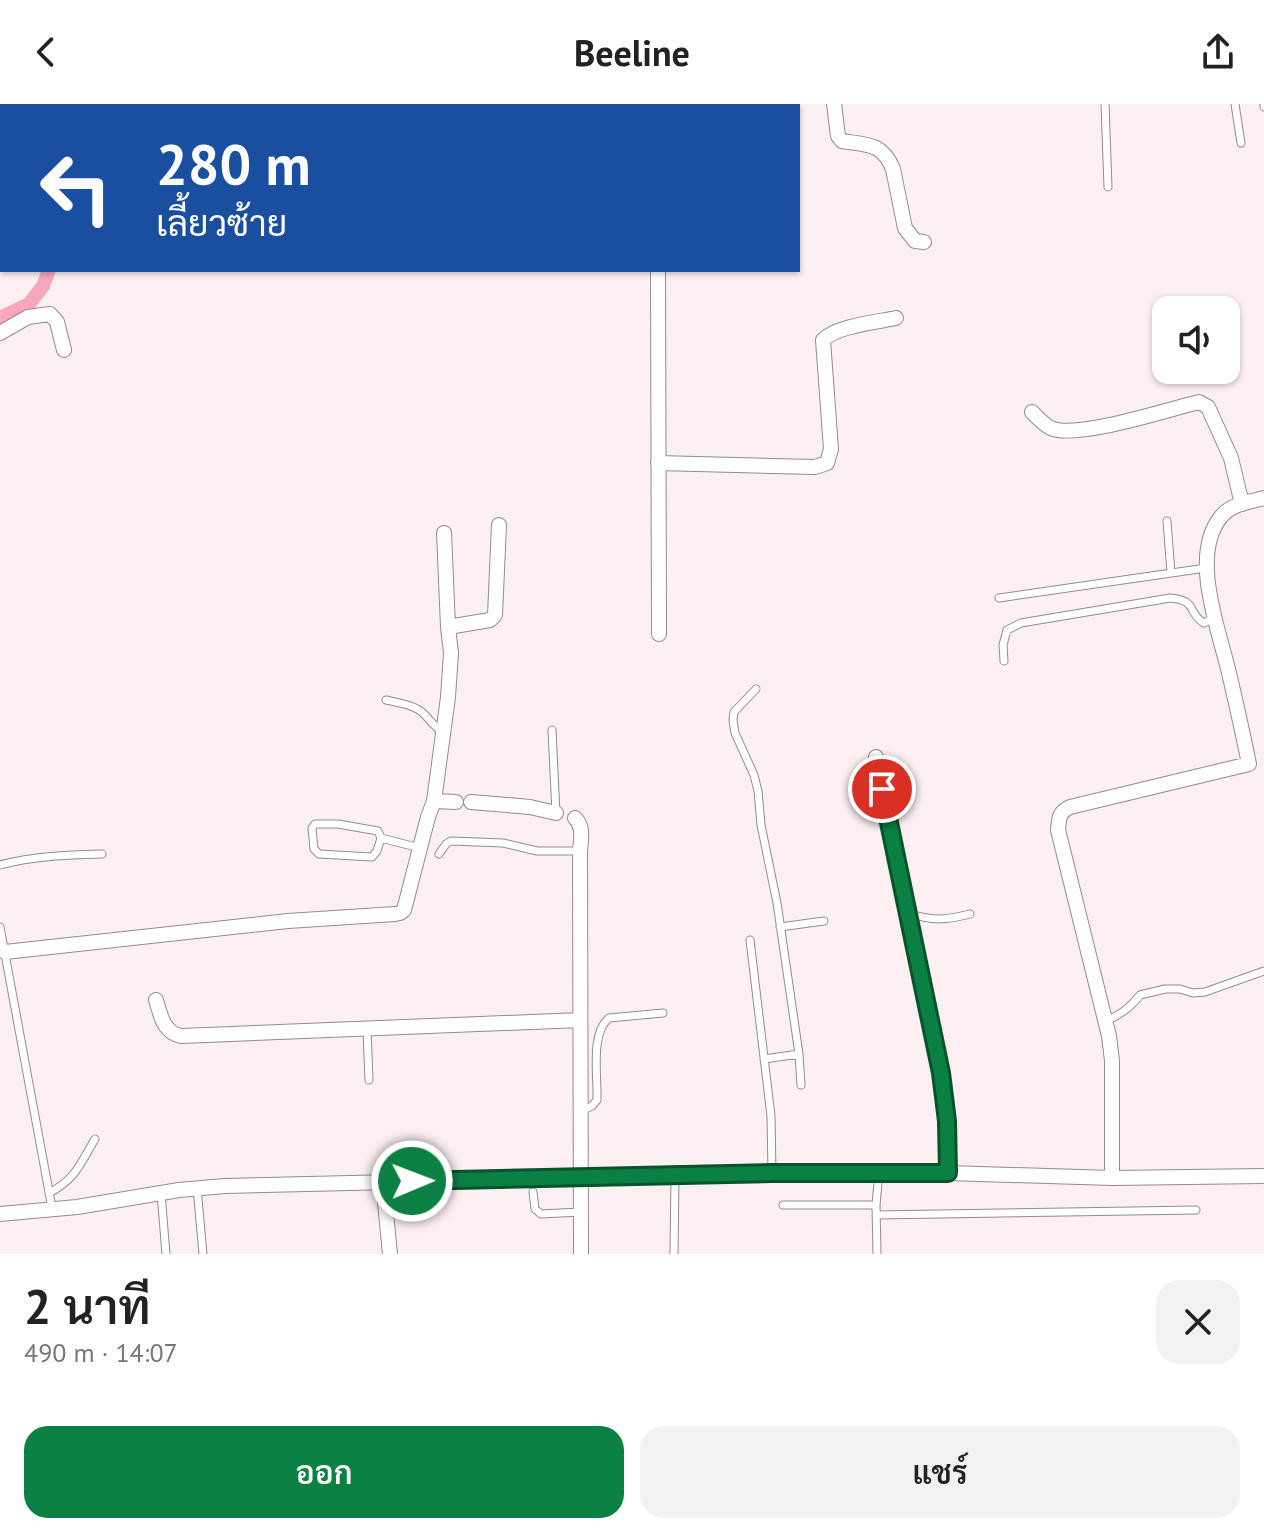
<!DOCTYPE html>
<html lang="th">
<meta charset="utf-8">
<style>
:root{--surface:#fff;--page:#f2f2f2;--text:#222;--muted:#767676;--accent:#0b8043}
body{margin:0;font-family:"PT Sans",Sarabun,sans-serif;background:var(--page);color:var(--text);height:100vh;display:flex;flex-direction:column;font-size:30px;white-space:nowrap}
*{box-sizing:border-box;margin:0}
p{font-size:26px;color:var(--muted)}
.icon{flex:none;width:44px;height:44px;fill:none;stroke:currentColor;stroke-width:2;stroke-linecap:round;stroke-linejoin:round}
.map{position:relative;height:1150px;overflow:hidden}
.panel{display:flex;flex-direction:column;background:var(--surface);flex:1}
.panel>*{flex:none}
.banner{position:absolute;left:0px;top:0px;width:800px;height:168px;box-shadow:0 2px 6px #0004;background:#1a4fa0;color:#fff;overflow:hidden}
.buttons{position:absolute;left:1152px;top:192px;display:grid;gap:16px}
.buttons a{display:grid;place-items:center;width:88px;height:88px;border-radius:16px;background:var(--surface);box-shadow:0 2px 6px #0004;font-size:40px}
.pin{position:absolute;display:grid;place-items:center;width:68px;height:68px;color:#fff;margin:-34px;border:4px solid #fff;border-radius:50%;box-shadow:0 2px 8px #0007}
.me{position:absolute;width:88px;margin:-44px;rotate:89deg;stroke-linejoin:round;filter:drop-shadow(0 0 6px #0008)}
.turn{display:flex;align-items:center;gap:28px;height:168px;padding:0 24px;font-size:36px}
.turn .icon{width:104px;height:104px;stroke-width:2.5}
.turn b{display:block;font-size:56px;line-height:68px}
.round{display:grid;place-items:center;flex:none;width:84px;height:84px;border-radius:24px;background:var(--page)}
.head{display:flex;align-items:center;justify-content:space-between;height:136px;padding:0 24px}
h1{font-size:48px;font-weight:600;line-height:60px}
.primary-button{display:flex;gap:16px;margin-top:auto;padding:16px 24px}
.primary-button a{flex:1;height:92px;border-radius:24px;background:var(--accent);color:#fff;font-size:32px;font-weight:600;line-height:92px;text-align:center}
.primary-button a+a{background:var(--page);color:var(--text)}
header{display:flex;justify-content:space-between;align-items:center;height:104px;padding:0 24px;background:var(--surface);font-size:36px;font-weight:600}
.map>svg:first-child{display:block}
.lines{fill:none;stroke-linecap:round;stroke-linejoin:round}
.canal{stroke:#f7a6bc;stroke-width:14}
.lane-casing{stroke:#97898c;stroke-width:9}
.street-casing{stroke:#97898c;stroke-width:16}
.lane{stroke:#fff;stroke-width:7}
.street{stroke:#fff;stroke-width:14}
.route-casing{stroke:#07532c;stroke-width:20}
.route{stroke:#0b8043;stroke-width:14}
</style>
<header><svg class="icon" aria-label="back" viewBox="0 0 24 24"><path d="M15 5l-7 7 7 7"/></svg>Beeline<svg class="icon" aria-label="share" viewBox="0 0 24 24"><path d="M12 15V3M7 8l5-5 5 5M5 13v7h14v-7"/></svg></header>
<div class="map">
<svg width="1264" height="1150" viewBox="0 0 1264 1150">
<rect width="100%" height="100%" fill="#fdf0f3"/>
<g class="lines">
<path class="canal" d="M 281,2 L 281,0
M 0,214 L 29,200 L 43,182 L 49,166"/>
<g class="lane-casing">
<path id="lane" d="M 1105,0 L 1108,83
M 1235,0 L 1241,39
M 1264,0 L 1264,3
M 1167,417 L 1171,469
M 999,494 L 1206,464
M 1004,557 L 1003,541 L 1007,526 L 1021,519 L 1170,494 C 1198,496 1187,509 1204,519 L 1214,514
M 756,585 L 734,608 L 733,616 L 735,629 L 754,671 L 758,687 L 761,721 L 777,799 L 799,950 L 764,955
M 386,596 C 399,599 415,601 424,610 C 431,617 434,623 443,628
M 552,626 L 556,709
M 381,734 L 377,747 L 372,753 L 319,750 L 314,745 L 312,724 L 315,720 L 338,720 L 378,727 L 381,734 L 420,744
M 439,750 L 446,740 L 451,737 L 503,739 L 537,747 L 580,747
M 0,761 C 34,752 67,751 102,750
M 910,810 C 934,817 946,816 970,810
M 0,823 L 52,1104
M 780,823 L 824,817
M 750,836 L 771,1012 L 772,1069
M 1106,917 C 1121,910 1130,904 1140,891 L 1165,885 L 1180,885 L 1193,889 L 1205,888 L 1264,867
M 367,926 L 369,976
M 799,950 L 801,981
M 581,1007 L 592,1002 L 597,996 C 598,974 590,929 609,914 L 663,909
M 197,1084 L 203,1150
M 533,1088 L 535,1105 L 541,1110 L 581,1108
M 49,1089 C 76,1075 80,1060 95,1035
M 161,1089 L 166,1150
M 783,1101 L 876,1101
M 876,1111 L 1196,1106
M 674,1150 L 675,1072
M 877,1150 L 876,1101 L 879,1068"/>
</g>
<g class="street-casing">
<path id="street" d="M 96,0 L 96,2
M 834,0 L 838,32 L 842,37 C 866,41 882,38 893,65 L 905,124 L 915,137 L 924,138
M 54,2 L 83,0
M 657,2 L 658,0
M 0,6 L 2,6
M 658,166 L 659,530
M 0,229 L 28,213 L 50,210 L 57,218 L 64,246
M 1032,308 C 1037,313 1044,321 1051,324 C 1075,336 1170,305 1199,298 L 1208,303 L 1231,354 L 1242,400
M 658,359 L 815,363 L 827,359 L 831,345 L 823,236 C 836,222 877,218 896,214
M 448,523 L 490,516 L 495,511 L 499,421
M 876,653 L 941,969 L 947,1017 L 948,1069
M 434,697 L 456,698
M 471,698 L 530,703 L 556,709
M 575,714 C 584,723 581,735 580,747 L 581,1150
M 5,848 L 288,817 L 395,810 L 400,809 L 404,806 L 428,713 L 434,697 L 448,593 L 451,549 L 448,523 L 444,429
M 156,896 C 161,912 163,928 181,932 L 580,916
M 1112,1074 L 1112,957 L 1109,932 L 1058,726 C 1059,714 1059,708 1070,703 L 1249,660 C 1243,630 1236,599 1229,569 C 1219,526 1190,453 1220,414 C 1230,400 1249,398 1264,394
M 383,1078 L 390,1150
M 0,1110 L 77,1103 L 179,1086 L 225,1082 L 772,1069 L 948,1069 L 1112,1074 L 1264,1072"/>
</g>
<use href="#lane" class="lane"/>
<use href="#street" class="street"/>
</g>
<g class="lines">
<g class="route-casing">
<path id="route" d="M 412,1077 L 772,1069 L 948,1069 L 947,1017 L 941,969 L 882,685"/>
</g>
<use href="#route" class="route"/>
</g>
</svg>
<div class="buttons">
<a><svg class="icon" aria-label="sound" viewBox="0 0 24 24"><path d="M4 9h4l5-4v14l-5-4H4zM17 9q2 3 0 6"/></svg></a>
</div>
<div class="pin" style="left:882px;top:685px;background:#d93025"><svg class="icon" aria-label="arrive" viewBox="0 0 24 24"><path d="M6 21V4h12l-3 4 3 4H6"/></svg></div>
<svg class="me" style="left:412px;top:1077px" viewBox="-20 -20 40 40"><circle r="17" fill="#0b8043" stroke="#fff" stroke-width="3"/><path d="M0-11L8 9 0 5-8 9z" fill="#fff"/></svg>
<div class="banner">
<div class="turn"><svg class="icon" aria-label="left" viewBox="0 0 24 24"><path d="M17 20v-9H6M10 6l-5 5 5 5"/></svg><div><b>280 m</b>เลี้ยวซ้าย</div></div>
</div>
</div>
<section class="panel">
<div class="head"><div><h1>2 นาที</h1><p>490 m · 14:07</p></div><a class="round"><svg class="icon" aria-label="close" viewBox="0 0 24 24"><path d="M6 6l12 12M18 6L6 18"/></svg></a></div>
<div class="primary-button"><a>ออก</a><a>แชร์</a></div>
</section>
